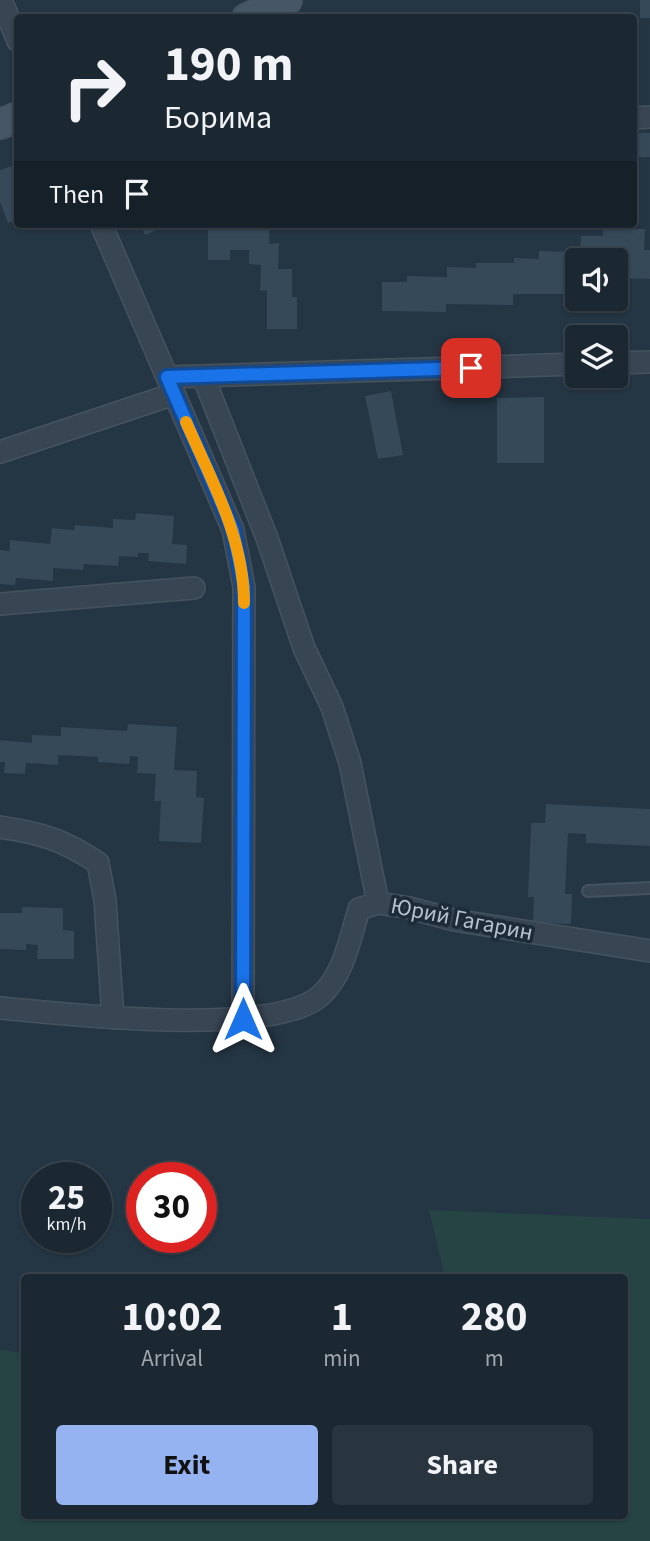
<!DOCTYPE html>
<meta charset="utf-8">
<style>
:root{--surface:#1b2832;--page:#28343e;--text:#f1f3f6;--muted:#a0a6ac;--line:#39444d;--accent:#95b2f1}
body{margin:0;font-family:"Source Sans 3",sans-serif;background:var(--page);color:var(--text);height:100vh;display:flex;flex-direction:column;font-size:26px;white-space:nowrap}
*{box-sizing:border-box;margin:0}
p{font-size:23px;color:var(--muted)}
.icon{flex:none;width:38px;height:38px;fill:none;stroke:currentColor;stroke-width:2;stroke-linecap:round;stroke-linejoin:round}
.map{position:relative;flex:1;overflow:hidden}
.details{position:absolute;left:21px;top:1274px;width:607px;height:245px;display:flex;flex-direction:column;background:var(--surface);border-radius:7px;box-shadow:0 2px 5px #0004,0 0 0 2px var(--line)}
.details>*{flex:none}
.top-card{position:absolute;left:14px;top:14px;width:623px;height:214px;border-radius:7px;box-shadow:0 2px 5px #0004,0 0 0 2px var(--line);background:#1b2832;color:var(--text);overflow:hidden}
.controls{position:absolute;left:565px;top:248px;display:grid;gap:14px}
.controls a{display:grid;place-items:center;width:63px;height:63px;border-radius:7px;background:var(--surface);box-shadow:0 2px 5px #0004,0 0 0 2px var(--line);font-size:35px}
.speed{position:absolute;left:21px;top:1162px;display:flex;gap:14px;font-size:35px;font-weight:700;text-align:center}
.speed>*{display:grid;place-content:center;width:91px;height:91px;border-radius:50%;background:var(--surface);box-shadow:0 2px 5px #0004,0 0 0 2px var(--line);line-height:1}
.speed small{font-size:18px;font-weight:400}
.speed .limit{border:10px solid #d22;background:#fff;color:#111}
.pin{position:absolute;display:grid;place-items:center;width:60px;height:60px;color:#fff;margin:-30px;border-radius:14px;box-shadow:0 4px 10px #0006}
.me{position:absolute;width:77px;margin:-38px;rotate:0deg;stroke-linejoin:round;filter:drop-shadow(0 0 5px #0008)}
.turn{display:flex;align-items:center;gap:24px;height:147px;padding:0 35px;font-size:32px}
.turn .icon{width:91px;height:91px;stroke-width:2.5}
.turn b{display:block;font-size:49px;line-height:60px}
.then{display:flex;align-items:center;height:66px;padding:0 35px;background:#0003;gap:14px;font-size:26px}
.eta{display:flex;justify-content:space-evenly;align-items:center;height:119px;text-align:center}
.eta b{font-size:42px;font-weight:700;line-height:49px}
.button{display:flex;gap:14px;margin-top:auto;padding:14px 35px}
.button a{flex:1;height:80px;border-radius:7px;background:var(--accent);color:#111;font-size:28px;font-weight:700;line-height:80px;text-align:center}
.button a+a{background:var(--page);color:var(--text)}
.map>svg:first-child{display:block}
.green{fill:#264444}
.building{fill:#364959}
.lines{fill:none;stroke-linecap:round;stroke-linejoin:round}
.lane-casing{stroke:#45525f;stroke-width:14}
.street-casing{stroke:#45525f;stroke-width:24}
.secondary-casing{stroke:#45525f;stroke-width:32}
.lane{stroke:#384653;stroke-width:10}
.street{stroke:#384653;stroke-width:21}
.secondary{stroke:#465666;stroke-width:28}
.route-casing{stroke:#114b97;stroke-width:18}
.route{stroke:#1a73e8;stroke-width:12}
.slow{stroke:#f59e0b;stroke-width:12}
.labels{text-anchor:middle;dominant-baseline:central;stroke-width:7;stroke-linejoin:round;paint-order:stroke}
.street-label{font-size:23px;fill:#b5c1cd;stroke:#1d2b38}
</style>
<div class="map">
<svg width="650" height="1541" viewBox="0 0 650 1541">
<rect width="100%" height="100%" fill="#243543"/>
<path class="green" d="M 429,1210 L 650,1219 L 650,1541 L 0,1541 L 0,1350 L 24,1353 L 24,1516 L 625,1516 L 625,1278 L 445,1277 Z"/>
<path class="building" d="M 640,0 L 650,0 L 650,18 L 640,18 Z
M 634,133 L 650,133 L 650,157 L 634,157 Z
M 18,164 L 18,220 L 8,223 L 0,202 L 0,170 Z
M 141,224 L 170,224 L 145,235 Z
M 208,224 L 270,224 L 269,244 L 279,243 L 278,269 L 292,269 L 292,297 L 297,297 L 297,329 L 267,329 L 267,290 L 260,291 L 261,265 L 249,264 L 249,250 L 230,250 L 230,260 L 208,260 Z
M 603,229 L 645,229 L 644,250 L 650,250 L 650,279 L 616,278 L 616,261 L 578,261 L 576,294 L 513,294 L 513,305 L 446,304 L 446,312 L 382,311 L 382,282 L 407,282 L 407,276 L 447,277 L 447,267 L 476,268 L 476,263 L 514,263 L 514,258 L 539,259 L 539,251 L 580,252 L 581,236 L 603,236 Z
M 391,391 L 403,455 L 378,459 L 365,396 Z
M 544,397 L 544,463 L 497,463 L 497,398 Z
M 136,513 L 174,516 L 172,544 L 187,545 L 186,564 L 148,561 L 149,553 L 138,553 L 138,557 L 119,556 L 118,566 L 84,564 L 83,570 L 53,568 L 53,581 L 16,578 L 15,585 L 0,584 L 0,550 L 10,551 L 10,540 L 50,544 L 52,528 L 74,530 L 75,525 L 113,528 L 113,519 L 135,520 Z
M 128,724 L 177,727 L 174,770 L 197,771 L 196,797 L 204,798 L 201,843 L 159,841 L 161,801 L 154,801 L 156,774 L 137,773 L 138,757 L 130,756 L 129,764 L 98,762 L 98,757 L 58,755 L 58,765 L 26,763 L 25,774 L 4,773 L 5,762 L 0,762 L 0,740 L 32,743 L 32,735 L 61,736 L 61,727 L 127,731 Z
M 546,804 L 650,809 L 650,846 L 586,843 L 586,834 L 568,833 L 565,894 L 572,894 L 571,924 L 533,922 L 534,897 L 528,897 L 531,823 L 545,823 Z
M 22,907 L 63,908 L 63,930 L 74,931 L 74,959 L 37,959 L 38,945 L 26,944 L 26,950 L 0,949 L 0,913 L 22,913 Z"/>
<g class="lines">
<g class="lane-casing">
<path id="lane" d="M 588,891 L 650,888"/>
</g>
<g class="street-casing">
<path id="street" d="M 1,0 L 18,41
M 634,118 L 650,117
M 101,224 L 233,530 L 244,587 L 243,1019
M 616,363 L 650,362
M 203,376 L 267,538 L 304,648 L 332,707 L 350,763 L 378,903
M 167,377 L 578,364
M 0,452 L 174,394
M 0,604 L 194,588
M 0,827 C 41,833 64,840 98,863 L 105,900 L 113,1018
M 0,1008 C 66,1014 271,1038 320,996 C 344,975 350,938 359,909 L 378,903 L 410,908 L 454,920 L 650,951"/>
</g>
<g class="secondary-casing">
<path id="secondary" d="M 247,18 L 287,0
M 0,124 L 18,117"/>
</g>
<use href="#lane" class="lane"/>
<use href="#street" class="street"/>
<use href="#secondary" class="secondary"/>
</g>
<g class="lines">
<g class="route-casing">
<path id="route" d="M 243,1019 L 244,587 L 233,530 L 167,377 L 471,368"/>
</g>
<use href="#route" class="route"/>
<path class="slow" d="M 186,422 C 212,481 244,538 244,603"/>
</g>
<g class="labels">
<g class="street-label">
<text transform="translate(462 919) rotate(11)">Юрий Гагарин</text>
</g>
</g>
</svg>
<div class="controls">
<a><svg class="icon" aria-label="sound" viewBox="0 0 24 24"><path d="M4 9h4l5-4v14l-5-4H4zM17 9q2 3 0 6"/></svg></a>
<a><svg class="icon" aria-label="layers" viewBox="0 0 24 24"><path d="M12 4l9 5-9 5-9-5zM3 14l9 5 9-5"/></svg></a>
</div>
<div class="speed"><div>25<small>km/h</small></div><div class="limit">30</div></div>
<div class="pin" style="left:471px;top:368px;background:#d93025"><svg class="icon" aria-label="arrive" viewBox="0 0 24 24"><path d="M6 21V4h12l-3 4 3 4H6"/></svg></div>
<svg class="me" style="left:243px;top:1019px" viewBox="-20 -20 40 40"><path d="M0-17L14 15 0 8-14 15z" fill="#1a73e8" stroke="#fff" stroke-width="4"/></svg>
<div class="top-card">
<div class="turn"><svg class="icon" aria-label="right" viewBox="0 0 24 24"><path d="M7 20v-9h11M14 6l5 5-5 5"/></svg><div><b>190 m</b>Борима</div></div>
<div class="then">Then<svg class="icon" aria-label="arrive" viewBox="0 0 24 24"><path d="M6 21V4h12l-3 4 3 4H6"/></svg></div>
</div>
<section class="details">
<div class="eta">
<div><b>10:02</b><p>Arrival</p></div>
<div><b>1</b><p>min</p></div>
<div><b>280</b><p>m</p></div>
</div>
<div class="button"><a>Exit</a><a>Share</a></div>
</section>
</div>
